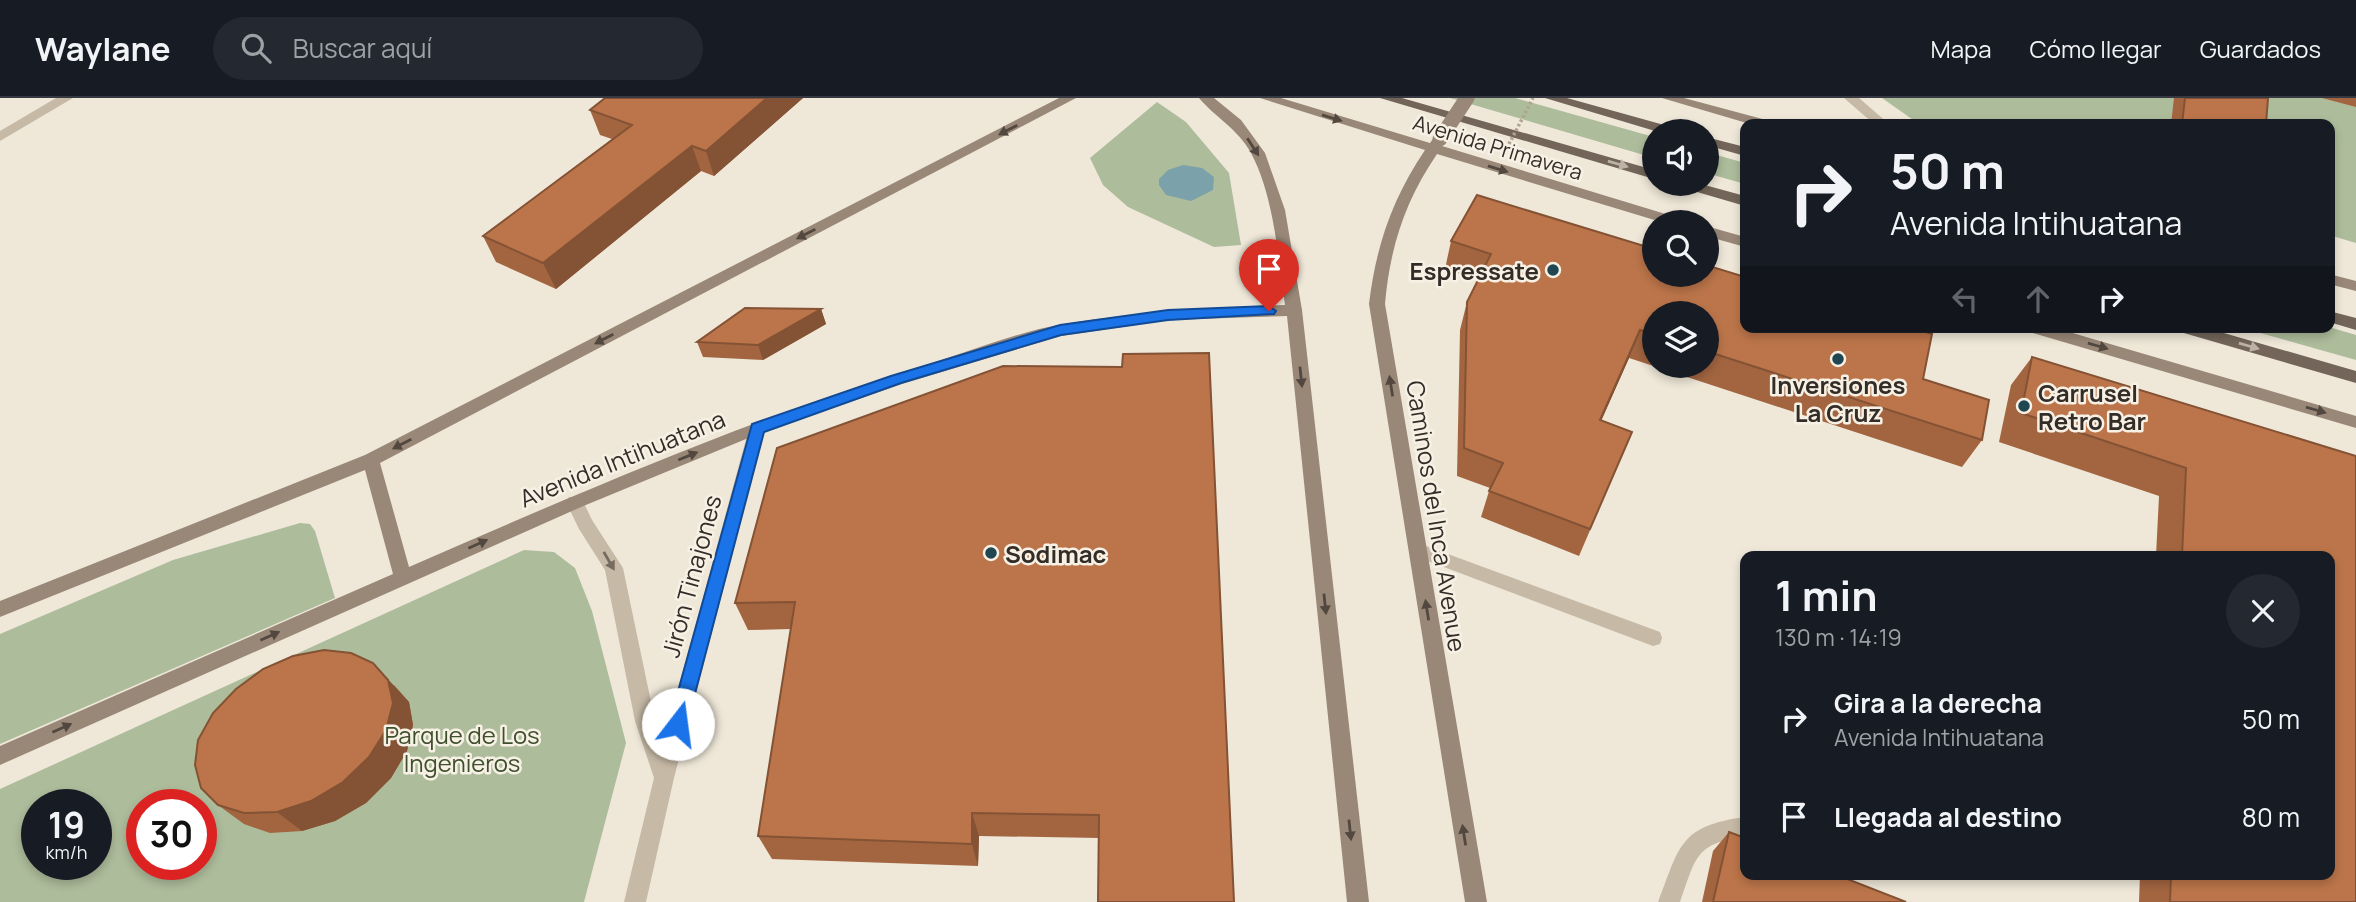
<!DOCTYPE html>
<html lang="es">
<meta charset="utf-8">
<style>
:root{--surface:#171b24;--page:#242831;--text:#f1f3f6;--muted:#9ea1a6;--line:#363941}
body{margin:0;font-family:Manrope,sans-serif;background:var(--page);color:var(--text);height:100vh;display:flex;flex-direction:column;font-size:26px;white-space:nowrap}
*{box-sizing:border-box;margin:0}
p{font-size:23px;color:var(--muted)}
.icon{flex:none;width:38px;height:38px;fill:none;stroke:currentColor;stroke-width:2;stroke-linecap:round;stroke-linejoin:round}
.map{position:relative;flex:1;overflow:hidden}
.sheet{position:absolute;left:1740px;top:453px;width:595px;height:329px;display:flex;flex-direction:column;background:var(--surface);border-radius:14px;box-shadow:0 4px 10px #0003}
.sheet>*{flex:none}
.top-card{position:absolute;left:1740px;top:21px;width:595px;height:214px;border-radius:14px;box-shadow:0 4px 10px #0003;background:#171b24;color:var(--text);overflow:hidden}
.tools{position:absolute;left:1642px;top:21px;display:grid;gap:14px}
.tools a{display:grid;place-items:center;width:77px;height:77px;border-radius:50%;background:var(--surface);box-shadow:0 4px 10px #0003;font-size:35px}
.speed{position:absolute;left:21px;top:691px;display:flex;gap:14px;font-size:35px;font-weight:700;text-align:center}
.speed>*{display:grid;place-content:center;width:91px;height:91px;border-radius:50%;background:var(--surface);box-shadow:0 4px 10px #0003;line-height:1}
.speed small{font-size:18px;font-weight:400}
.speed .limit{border:10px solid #d22;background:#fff;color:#111}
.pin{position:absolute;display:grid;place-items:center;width:60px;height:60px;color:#fff;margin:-72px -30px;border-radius:50% 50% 50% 0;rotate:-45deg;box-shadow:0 0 7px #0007}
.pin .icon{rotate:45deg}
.me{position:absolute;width:77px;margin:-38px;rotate:15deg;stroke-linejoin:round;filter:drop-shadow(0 0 5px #0008)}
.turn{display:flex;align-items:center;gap:24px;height:147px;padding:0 35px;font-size:32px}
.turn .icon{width:91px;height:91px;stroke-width:2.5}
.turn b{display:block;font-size:49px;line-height:60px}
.lanes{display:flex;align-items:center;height:66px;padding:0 35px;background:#0003;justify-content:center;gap:35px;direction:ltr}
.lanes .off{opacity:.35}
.round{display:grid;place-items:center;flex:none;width:74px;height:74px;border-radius:37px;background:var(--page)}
.overview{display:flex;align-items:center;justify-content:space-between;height:119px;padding:0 35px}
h1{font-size:42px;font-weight:700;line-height:52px}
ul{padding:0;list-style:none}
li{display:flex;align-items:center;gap:21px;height:98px;padding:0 35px}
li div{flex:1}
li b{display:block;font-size:26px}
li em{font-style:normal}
header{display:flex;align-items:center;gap:42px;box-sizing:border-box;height:98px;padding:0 35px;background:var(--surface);border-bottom:2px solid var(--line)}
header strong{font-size:33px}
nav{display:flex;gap:38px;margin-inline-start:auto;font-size:24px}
.search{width:490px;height:63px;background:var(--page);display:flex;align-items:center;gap:18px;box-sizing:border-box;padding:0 24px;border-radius:38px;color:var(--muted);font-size:26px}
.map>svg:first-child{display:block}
.green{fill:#adbc9b;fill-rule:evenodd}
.water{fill:#7ba1aa}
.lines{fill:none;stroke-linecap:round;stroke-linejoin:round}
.service{fill:#c6b9a6;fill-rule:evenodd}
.minor{fill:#c6b9a6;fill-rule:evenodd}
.tertiary{fill:#c6b9a6;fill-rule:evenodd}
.secondary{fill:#998878;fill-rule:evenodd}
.primary{fill:#736559;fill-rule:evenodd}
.path-bridge{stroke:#b1a391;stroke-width:3.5;stroke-dasharray:2.5 2.5;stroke-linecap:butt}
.secondary-bridge{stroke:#998878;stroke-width:15}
.wall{fill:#a26540;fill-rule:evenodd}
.shaded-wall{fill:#845234}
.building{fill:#bc754a;stroke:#845234;stroke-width:2}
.oneway{fill:#52483f}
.oneway2{fill:#bcb2a6}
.oneway3{fill:#756b60}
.route{fill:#1a73e8;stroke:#114b97;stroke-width:2}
.poi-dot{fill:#204751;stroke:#f7f1e5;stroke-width:2.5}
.labels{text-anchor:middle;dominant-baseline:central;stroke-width:5;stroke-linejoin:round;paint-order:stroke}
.far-street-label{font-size:21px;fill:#332c27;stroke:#f7f1e5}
.poi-label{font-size:24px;font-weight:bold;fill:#332c27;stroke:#f7f1e5;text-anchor:start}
.street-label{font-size:24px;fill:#332c27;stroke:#f7f1e5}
.park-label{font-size:24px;fill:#3e4f2c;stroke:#f7f1e5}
</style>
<header>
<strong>Waylane</strong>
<div class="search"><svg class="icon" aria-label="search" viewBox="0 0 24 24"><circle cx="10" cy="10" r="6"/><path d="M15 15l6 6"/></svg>Buscar aquí</div>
<nav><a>Mapa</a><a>Cómo llegar</a><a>Guardados</a></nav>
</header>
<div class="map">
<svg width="2356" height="804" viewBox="0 0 2356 804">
<rect width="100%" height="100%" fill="#efe8d9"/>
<path class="green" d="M 1450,0 L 1515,0 L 1654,39 L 1654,60 Z
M 1882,0 L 2356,0 L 2356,145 L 2329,137 L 2329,26 L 1919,26 Z
M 1157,4 L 1186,24 L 1229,75 L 1241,147 L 1214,149 L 1128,109 L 1103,87 L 1090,60 Z
M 1706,54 L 1745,65 L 1745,86 L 1706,75 Z
M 2239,229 L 2329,229 L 2356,237 L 2356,262 Z
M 300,425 L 310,426 L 315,433 L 335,500 L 0,646 L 0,536 L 173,462 Z
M 524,452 L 554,454 L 575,470 L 592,513 L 626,645 L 584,804 L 0,804 L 0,691 ZM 37,707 L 96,707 L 96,766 L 37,766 ZM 142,707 L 201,707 L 201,766 L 142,766 Z"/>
<path class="water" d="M 1183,67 L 1202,70 L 1214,79 L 1213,92 L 1191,103 L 1166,97 L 1159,87 L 1159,81 L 1168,72 Z"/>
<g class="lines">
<path class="service" d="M 1418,445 L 1660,534 L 1662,540 L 1660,546 L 1653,548 L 1412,457 L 1409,452 L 1412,447 Z
M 1745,719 L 1745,739 C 1694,745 1696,761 1680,804 L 1658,804 C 1680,748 1679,728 1745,719 Z"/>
<path class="minor" d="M 56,0 L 73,0 L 0,43 L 0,33 Z
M 757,324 L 765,330 L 674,680 L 646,804 L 624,804 L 654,680 L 635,623 L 605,472 L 579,431 L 566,404 L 569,399 L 581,399 L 592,422 L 623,470 L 655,623 L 663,647 L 749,330 Z"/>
<path class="tertiary" d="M 1844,0 L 1859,0 L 1889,26 L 1874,26 Z"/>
<path class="secondary" d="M 1059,0 L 1076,0 L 380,365 L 409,469 C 581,394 753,319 932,265 C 975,252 1020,233 1064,226 C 1138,214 1211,210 1285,207 C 1278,159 1274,98 1251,55 C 1238,31 1216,20 1199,0 L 1214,0 L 1241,22 L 1265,55 L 1285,112 L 1302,212 L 1369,804 L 1347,804 L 1287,218 L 1169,222 L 1061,238 L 902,286 L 763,334 L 581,409 L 0,667 L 0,648 L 393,476 L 365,372 L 0,519 L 0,503 L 365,357 Z
M 1260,0 L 1281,0 L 1430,45 L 1435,38 L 1445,38 L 1447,41 L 1442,48 L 1682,121 L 1684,124 L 1661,124 L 1437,56 C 1405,103 1390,149 1385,206 L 1487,804 L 1465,804 L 1369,206 C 1376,148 1392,101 1425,52 Z
M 1662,0 L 1684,0 L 1770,23 L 1772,26 L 1750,26 Z
M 1706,128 L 1745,139 L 1745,149 L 1706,138 Z
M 2329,176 L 2356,183 L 2356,193 L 2329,186 Z
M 2024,229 L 2052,229 L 2356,318 L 2356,330 L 2026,233 Z"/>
<path class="primary" d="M 1380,0 L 1402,0 L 1654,72 L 1654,81 Z
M 1545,0 L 1567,0 L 1675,30 L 1677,33 L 1655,33 Z
M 1706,39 L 1745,49 L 1745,58 L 1706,47 Z
M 1678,86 L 1701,86 L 1745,98 L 1745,108 L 1680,89 Z
M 2329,213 L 2356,220 L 2356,232 L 2329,224 Z
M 2175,229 L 2203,229 L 2356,273 L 2356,285 L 2177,233 Z"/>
<path class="path-bridge" d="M 1509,46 L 1533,0"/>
<path class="secondary-bridge" d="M 1440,41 L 1467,0"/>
</g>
<path class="wall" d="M 605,0 L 803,0 L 714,78 L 701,73 L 556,191 L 496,164 L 483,138 L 612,41 L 600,37 L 590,12 Z
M 2174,0 L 2268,0 L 2266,26 L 2171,26 Z
M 2322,0 L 2356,0 L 2356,9 Z
M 1477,97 L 1654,151 L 1654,177 L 1706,177 L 1706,167 L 1745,179 L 1745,229 L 1911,229 L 1932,236 L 1923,281 L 1989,302 L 1982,342 L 1962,369 L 1629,260 L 1601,323 L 1632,334 L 1579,458 L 1481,419 L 1490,390 L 1457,378 L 1460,232 L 1467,204 L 1478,182 L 1445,171 L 1451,143 ZM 1654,215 L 1706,215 L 1706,268 L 1654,268 Z
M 821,211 L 826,226 L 763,262 L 703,259 L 697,244 Z
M 2032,259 L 2356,358 L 2356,804 L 2139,804 L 2140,777 L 2329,777 L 2329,458 L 2156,458 L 2159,398 L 1999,344 L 2011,287 Z
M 1122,269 L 1099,740 L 979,738 L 978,768 L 772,761 L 758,738 L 791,531 L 748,532 L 735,505 Z
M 394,587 L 409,604 L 413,627 L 407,653 L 391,680 L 366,705 L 335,723 L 302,733 L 270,735 L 244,726 L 218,707 Z
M 1729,734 L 1906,804 L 1702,804 L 1713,753 Z"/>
<path class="shaded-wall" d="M 767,0 L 803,0 L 714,78 L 706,53 Z
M 692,48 L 701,73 L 556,191 L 543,165 Z
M 821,211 L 826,226 L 763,262 L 758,247 Z
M 1640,232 L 1629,260 L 1589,350 L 1600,322 Z
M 373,565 L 409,604 L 413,627 L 407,653 L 391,680 L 366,705 L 335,723 L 302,733 L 277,714 Z
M 972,715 L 979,738 L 978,768 L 972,746 Z"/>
<path class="building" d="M 605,0 L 767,0 L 706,53 L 692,48 L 543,165 L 483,138 L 632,27 L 590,12 Z
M 2185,0 L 2268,0 L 2266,26 L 2182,26 Z
M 1477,97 L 1654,151 L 1654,177 L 1706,177 L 1706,167 L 1745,179 L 1745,229 L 1911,229 L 1932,236 L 1923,281 L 1989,302 L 1982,342 L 1706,253 L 1706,215 L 1654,215 L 1654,236 L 1640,232 L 1600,322 L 1632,334 L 1590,431 L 1489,393 L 1503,365 L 1464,350 L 1467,204 L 1491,156 L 1451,143 Z
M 745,210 L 821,211 L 758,247 L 697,244 Z
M 1209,255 L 1234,804 L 1098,804 L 1099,717 L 972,715 L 972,746 L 758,738 L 795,504 L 735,505 L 777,350 L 1003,268 L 1122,269 L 1123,256 Z
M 2032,259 L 2356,358 L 2356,804 L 2170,804 L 2171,777 L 2329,777 L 2329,458 L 2182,458 L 2186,370 L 2021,315 Z
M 324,552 L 351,555 L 373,565 L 388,582 L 393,605 L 386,632 L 369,659 L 343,684 L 311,703 L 277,714 L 244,715 L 218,707 L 201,690 L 195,667 L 198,642 L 213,615 L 236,591 L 263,571 L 293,558 Z
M 1729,734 L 1745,740 L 1745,777 L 1837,777 L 1906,804 L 1713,804 Z"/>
<defs><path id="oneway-solid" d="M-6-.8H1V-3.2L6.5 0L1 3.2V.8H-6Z" transform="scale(1.75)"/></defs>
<g class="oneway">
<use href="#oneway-solid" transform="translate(1332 20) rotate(17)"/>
<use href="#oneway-solid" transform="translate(1008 32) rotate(153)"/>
<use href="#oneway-solid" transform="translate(1253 49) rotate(57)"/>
<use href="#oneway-solid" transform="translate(1498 71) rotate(17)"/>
<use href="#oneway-solid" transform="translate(806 136) rotate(153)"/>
<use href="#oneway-solid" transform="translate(604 241) rotate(153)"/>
<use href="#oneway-solid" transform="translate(2098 248) rotate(16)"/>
<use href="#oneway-solid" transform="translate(1301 279) rotate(84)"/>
<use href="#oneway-solid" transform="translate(1391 288) rotate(-99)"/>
<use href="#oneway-solid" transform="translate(2316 312) rotate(16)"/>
<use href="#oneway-solid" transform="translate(402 346) rotate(153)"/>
<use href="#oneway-solid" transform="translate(688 358) rotate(-22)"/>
<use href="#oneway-solid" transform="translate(478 446) rotate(-24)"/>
<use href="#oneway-solid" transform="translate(1325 506) rotate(84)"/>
<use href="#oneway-solid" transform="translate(1427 512) rotate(-99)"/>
<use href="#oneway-solid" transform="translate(270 538) rotate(-24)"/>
<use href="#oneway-solid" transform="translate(62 630) rotate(-24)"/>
<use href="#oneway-solid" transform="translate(1350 732) rotate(84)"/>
<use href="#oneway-solid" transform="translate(1464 737) rotate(-99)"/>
</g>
<g class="oneway2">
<use href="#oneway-solid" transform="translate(1618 66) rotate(16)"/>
<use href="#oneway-solid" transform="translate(2249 248) rotate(16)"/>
</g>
<use class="oneway3" href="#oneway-solid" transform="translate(609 463) rotate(60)"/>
<path class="route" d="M 1269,208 L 1276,213 L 1274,216 L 1168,222 L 1061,237 L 901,285 L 764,334 L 687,626 L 685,632 L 672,632 L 669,626 L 752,326 L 891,278 L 1060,227 L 1168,212 Z"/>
<g class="poi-dot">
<circle cx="1553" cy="172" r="7"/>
<circle cx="1838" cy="261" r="7"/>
<circle cx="2024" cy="308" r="7"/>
<circle cx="991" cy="455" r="7"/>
</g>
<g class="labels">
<g class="far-street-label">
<text transform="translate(1498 49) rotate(17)">Avenida Primavera</text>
</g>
<g class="poi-label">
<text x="1539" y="172" text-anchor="end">Espressate</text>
<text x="1838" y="286" text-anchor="middle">Inversiones<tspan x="1838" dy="28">La Cruz</tspan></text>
<text x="2038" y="294">Carrusel<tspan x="2038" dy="28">Retro Bar</tspan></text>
<text x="1005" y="455">Sodimac</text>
</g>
<g class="street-label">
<text transform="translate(622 360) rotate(-22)">Avenida Intihuatana</text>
<text transform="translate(1437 418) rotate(81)">Caminos del Inca Avenue</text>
<text transform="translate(691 478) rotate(-75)">Jirón Tinajones</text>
</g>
<g class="park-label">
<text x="462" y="636">Parque de Los<tspan x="462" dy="28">Ingenieros</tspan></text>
</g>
</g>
</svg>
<div class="tools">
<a><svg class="icon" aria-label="sound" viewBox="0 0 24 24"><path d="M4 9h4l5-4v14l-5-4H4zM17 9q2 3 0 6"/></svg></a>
<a><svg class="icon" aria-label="search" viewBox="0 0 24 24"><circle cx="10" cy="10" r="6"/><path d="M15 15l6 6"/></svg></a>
<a><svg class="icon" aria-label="layers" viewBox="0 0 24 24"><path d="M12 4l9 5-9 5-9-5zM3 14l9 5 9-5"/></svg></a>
</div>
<div class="speed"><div>19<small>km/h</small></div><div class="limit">30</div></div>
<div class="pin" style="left:1269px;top:213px;background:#d93025"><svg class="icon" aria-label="arrive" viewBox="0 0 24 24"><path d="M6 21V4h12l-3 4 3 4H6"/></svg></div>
<svg class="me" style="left:678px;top:626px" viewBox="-20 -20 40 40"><circle r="19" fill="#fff"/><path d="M0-13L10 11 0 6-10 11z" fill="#1a73e8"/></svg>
<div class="top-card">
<div class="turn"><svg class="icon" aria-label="right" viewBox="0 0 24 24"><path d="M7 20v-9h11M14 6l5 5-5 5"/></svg><div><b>50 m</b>Avenida Intihuatana</div></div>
<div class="lanes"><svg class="icon off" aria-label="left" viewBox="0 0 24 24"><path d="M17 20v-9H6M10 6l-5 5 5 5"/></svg><svg class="icon off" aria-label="ahead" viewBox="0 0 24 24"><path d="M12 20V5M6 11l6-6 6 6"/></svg><svg class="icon" aria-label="right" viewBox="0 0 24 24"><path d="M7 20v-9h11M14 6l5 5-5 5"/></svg></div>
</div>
<section class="sheet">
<div class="overview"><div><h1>1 min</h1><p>130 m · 14:19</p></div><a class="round"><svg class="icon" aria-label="close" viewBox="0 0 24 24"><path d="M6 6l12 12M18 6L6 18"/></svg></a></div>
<ul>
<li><svg class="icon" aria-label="right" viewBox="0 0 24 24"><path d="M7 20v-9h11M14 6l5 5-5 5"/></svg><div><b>Gira a la derecha</b><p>Avenida Intihuatana</p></div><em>50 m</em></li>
<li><svg class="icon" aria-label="arrive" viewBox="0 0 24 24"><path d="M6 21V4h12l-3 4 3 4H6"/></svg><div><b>Llegada al destino</b></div><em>80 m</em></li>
</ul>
</section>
</div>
